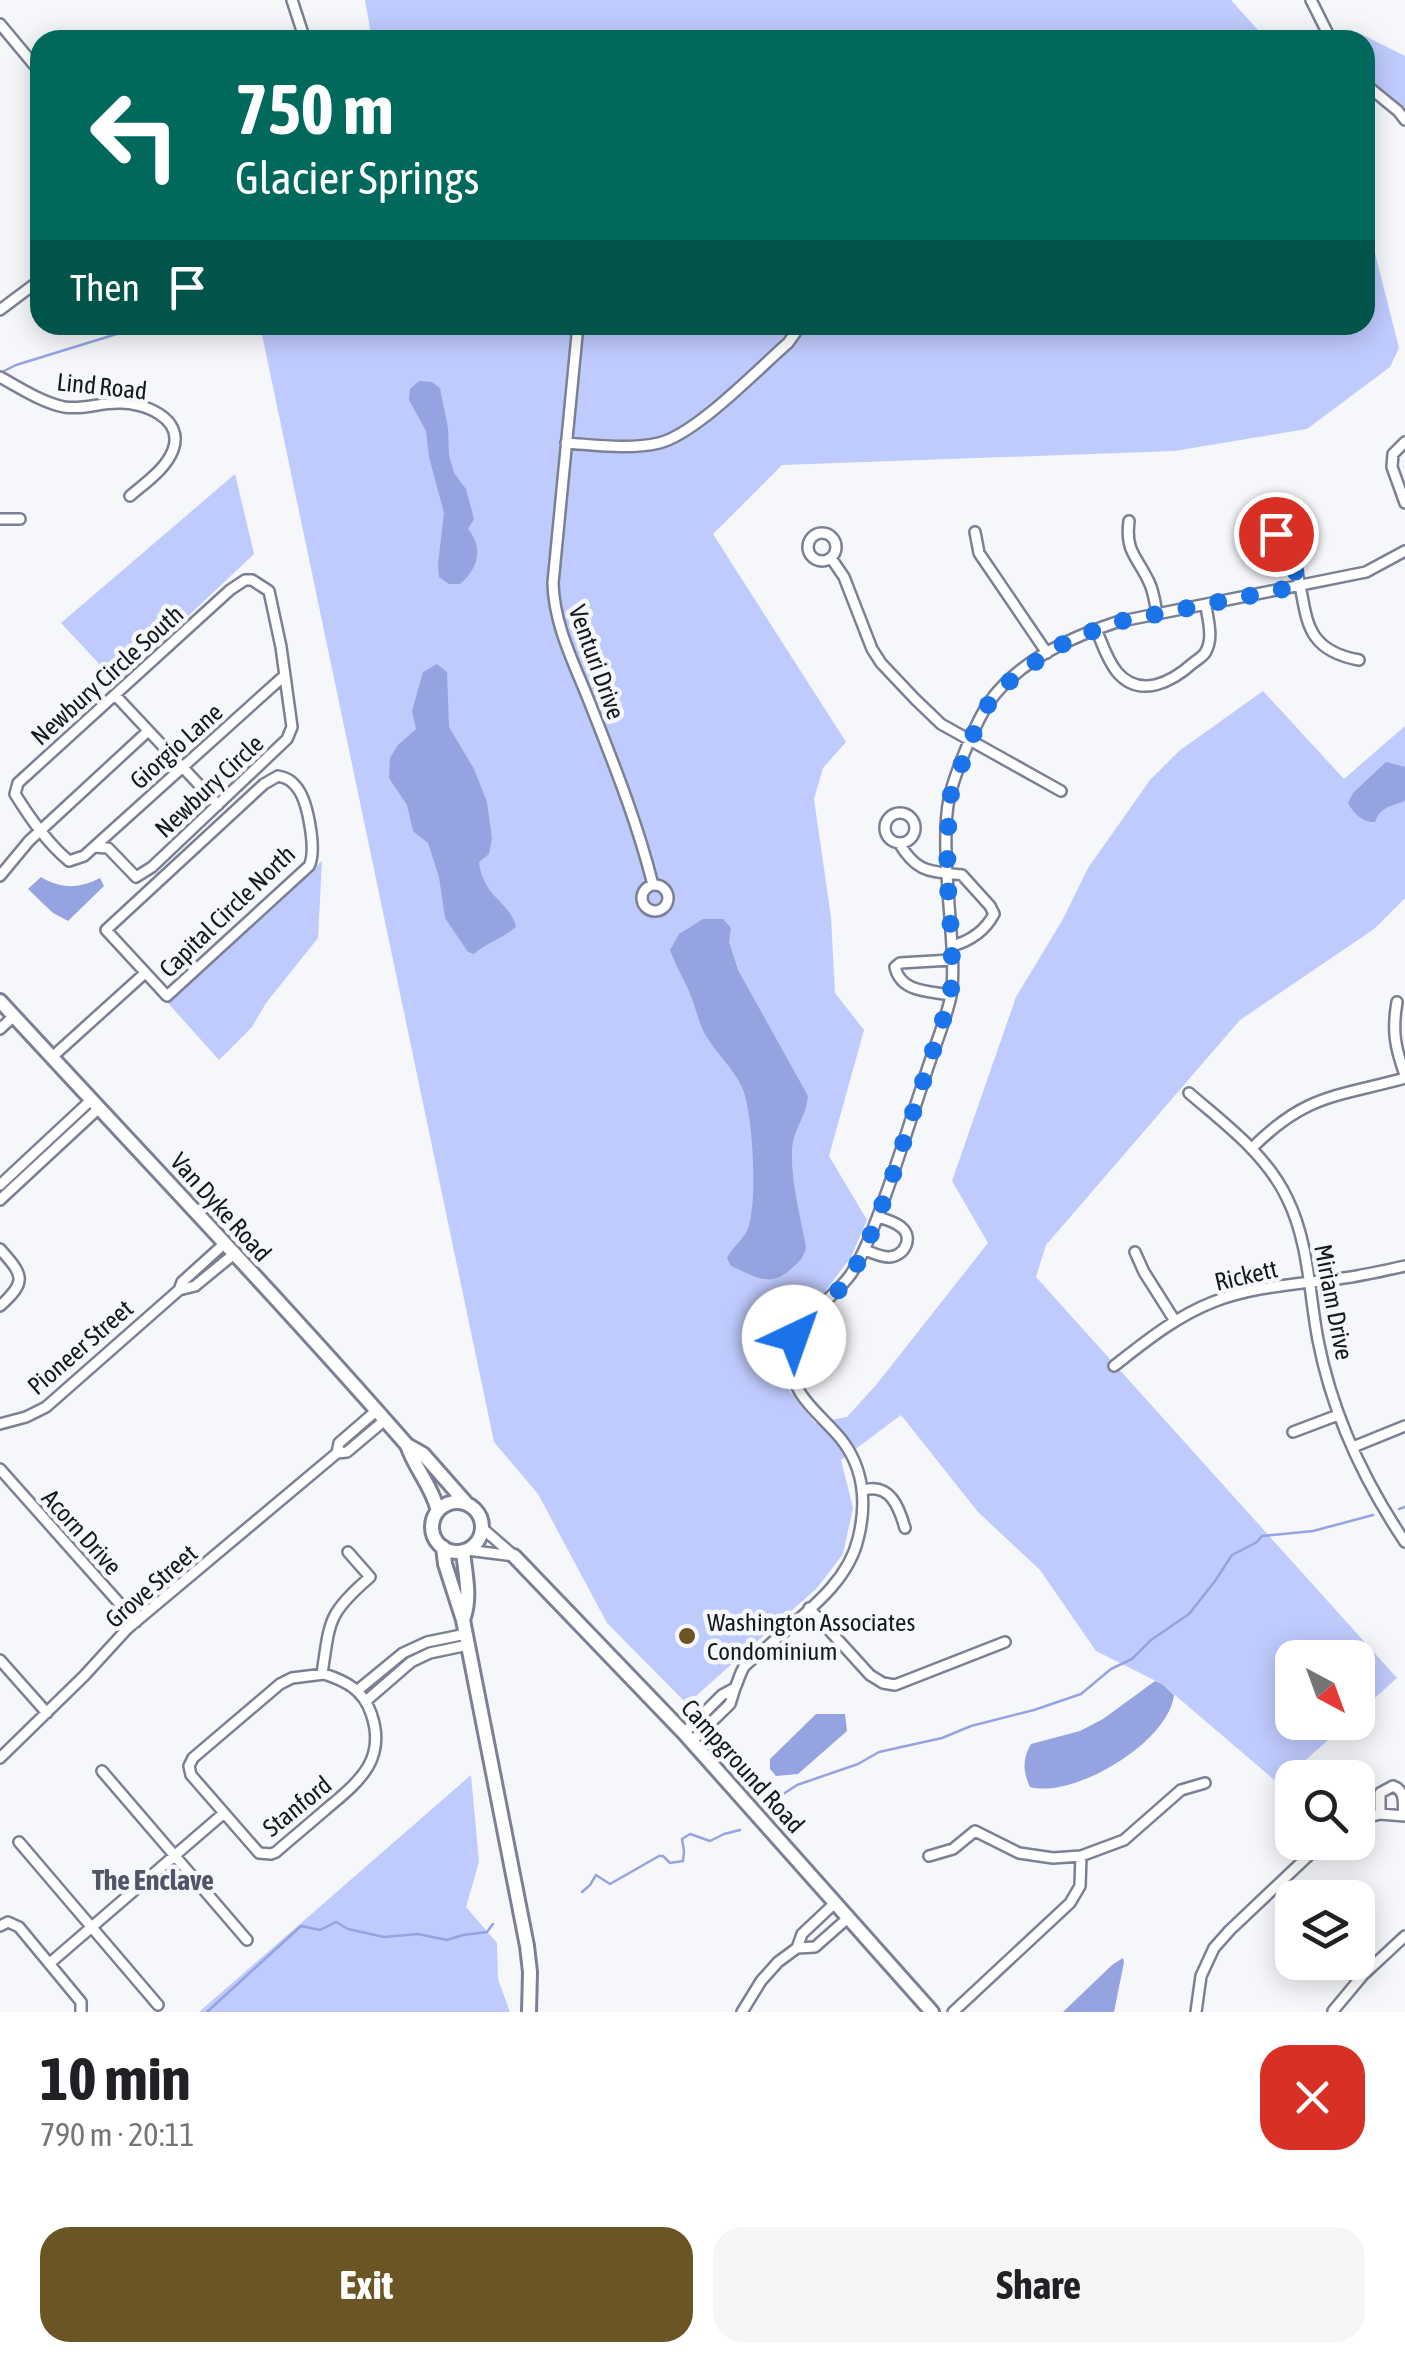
<!DOCTYPE html>
<meta charset="utf-8">
<style>
:root{--surface:#fff;--page:#f6f6f6;--text:#202124;--muted:#757577;--accent:#6b5524}
body{margin:0;font-family:"Asap Condensed",sans-serif;background:var(--page);color:var(--text);height:100vh;display:flex;flex-direction:column;font-size:38px;white-space:nowrap}
*{box-sizing:border-box;margin:0}
p{font-size:32px;color:var(--muted)}
.icon{flex:none;width:55px;height:55px;fill:none;stroke:currentColor;stroke-width:2;stroke-linecap:round;stroke-linejoin:round}
.map{position:relative;height:2012px;overflow:hidden}
.details{display:flex;flex-direction:column;background:var(--surface);flex:1}
.details>*{flex:none}
.top-card{position:absolute;left:30px;top:30px;width:1345px;height:305px;border-radius:30px;box-shadow:0 5px 25px #0003;background:#00695c;color:#fff;overflow:hidden}
.needle{width:65px;rotate:139deg}
.fabs{position:absolute;left:1275px;top:1640px;display:grid;gap:20px}
.fabs a{display:grid;place-items:center;width:100px;height:100px;border-radius:20px;background:var(--surface);box-shadow:0 5px 25px #0003;font-size:50px}
.pin{position:absolute;display:grid;place-items:center;width:85px;height:85px;color:#fff;margin:-42px;border:5px solid #fff;border-radius:50%;box-shadow:0 2px 10px #0007}
.me{position:absolute;width:110px;margin:-55px;rotate:42deg;stroke-linejoin:round;filter:drop-shadow(0 0 8px #0008)}
.turn{display:flex;align-items:center;gap:35px;height:210px;padding:0 40px;font-size:45px}
.turn .icon{width:130px;height:130px;stroke-width:2.5}
.turn b{display:block;font-size:70px;line-height:85px}
.then{display:flex;align-items:center;height:95px;padding:0 40px;background:#0003;gap:20px;font-size:38px}
.round{display:grid;place-items:center;flex:none;width:105px;height:105px;border-radius:30px;background:var(--page)}
.head{display:flex;align-items:center;justify-content:space-between;height:170px;padding:0 40px}
h1{font-size:60px;font-weight:700;line-height:75px}
.button{display:flex;gap:20px;margin-top:auto;padding:20px 40px}
.button a{flex:1;height:115px;border-radius:30px;background:var(--accent);color:#fff;font-size:40px;font-weight:700;line-height:115px;text-align:center}
.button a+a{background:var(--page);color:var(--text)}
.map>svg:first-child{display:block}
.green{fill:#bfcbfd}
.water{fill:#95a3e1}
.lines{fill:none;stroke-linecap:round;stroke-linejoin:round}
.stream{stroke:#95a3e1;stroke-width:2.5}
.street-casing{stroke:#7b8094;stroke-width:14}
.secondary-casing{stroke:#7b8094;stroke-width:18}
.street{stroke:#fff;stroke-width:9}
.secondary{stroke:#fff;stroke-width:12}
.route{stroke:#1a73e8;stroke-width:18;stroke-dasharray:0 32.4}
.poi-dot{fill:#6b5524;stroke:#f6f7fb;stroke-width:4}
.labels{text-anchor:middle;dominant-baseline:central;stroke-width:9;stroke-linejoin:round;paint-order:stroke}
.street-label{font-size:25px;fill:#161820;stroke:#f6f7fb}
.poi-label{font-size:25px;fill:#161820;stroke:#f6f7fb;text-anchor:start}
.neighbourhood-label{font-size:28px;font-weight:bold;fill:#505568;stroke:#f6f7fb}
</style>
<div class="map">
<svg width="1405" height="2012" viewBox="0 0 1405 2012">
<rect width="100%" height="100%" fill="#f6f7fb"/>
<path class="green" d="M 365,0 L 1231,0 L 1267,40 L 372,40 Z
M 1361,34 L 1405,56 L 1405,108 L 1365,75 L 1365,40 L 1354,40 Z
M 1365,213 L 1399,348 L 1390,367 L 1307,429 L 1174,451 L 782,465 L 713,534 L 846,742 L 823,768 L 814,799 L 831,917 L 835,993 L 864,1030 L 829,1156 L 867,1220 L 851,1257 L 790,1338 L 781,1368 L 785,1385 L 815,1423 L 847,1417 L 876,1385 L 988,1243 L 952,1181 L 1016,997 L 1063,919 L 1088,868 L 1150,780 L 1179,751 L 1263,691 L 1344,779 L 1405,726 L 1405,898 L 1374,929 L 1240,1020 L 1046,1245 L 1036,1277 L 1397,1678 L 1358,1713 L 1358,1658 L 1292,1658 L 1292,1722 L 1347,1723 L 1279,1784 L 1162,1684 L 1096,1651 L 1040,1570 L 978,1512 L 901,1415 L 841,1460 L 853,1508 L 843,1554 L 817,1588 L 687,1704 L 607,1623 L 538,1494 L 494,1442 L 260,325 L 1365,325 Z
M 235,474 L 254,554 L 117,683 L 61,623 Z
M 322,861 L 318,938 L 266,1003 L 252,1027 L 219,1060 L 167,1002 Z
M 471,1775 L 479,1862 L 466,1907 L 497,1943 L 498,1979 L 510,2012 L 199,2012 Z"/>
<path class="water" d="M 419,381 L 432,382 L 440,388 L 448,428 L 449,455 L 454,473 L 466,489 L 474,519 L 468,529 C 484,548 478,569 460,584 L 449,584 L 439,577 L 438,564 L 444,513 L 429,457 L 426,431 L 409,400 L 410,389 Z
M 437,664 L 447,672 L 449,727 L 474,769 L 487,802 L 492,838 L 489,854 L 479,862 C 483,898 510,901 516,927 C 503,938 487,943 474,954 L 468,952 L 445,918 L 439,877 L 428,843 L 413,831 L 407,805 L 389,778 L 390,758 L 398,745 L 416,729 L 412,711 L 423,672 Z
M 1386,762 L 1405,767 L 1405,801 C 1390,807 1381,806 1375,822 C 1363,823 1353,813 1348,803 L 1353,793 Z
M 41,877 C 60,889 80,889 100,878 L 104,886 L 68,921 L 53,913 L 28,889 Z
M 703,919 L 723,919 L 731,928 L 729,942 L 738,970 L 808,1096 C 806,1116 796,1126 793,1142 C 788,1169 801,1219 806,1247 C 804,1257 800,1261 792,1268 C 770,1289 755,1276 731,1266 L 727,1258 C 732,1248 740,1242 746,1233 C 759,1210 753,1110 742,1087 C 733,1068 717,1054 706,1036 C 699,1024 697,1012 692,999 C 686,982 676,967 670,950 L 679,934 Z
M 1155,1681 L 1162,1684 L 1174,1695 C 1169,1742 1074,1799 1030,1787 C 1023,1772 1022,1759 1031,1744 L 1080,1731 L 1103,1719 Z
M 816,1714 L 845,1714 L 847,1731 L 798,1774 L 776,1776 L 770,1769 L 770,1759 Z
M 1123,1958 L 1124,1962 L 1114,2012 L 1063,2012 L 1112,1965 Z"/>
<g class="lines">
<path class="stream" d="M 302,325 L 307,328 L 313,325
M 4,371 L 16,365 L 120,333 L 190,325
M 1399,1509 L 1405,1507
M 771,1802 L 797,1785 L 858,1764 L 879,1752 L 942,1738 L 971,1726 L 1034,1710 L 1081,1694 L 1111,1669 L 1132,1659 L 1151,1640 L 1189,1614 L 1215,1581 L 1232,1555 L 1257,1542 L 1262,1536 L 1313,1531 L 1373,1515
M 582,1892 L 590,1885 L 596,1875 L 610,1884 L 659,1856 L 663,1856 L 670,1863 L 683,1861 L 684,1851 L 682,1839 L 690,1834 L 710,1841 L 724,1834 L 740,1830
M 207,2012 L 301,1926 L 320,1930 L 336,1922 L 348,1929 L 384,1937 L 418,1934 L 447,1940 L 463,1935 L 487,1932 L 493,1924"/>
<g class="street-casing">
<path id="street" d="M 292,0 L 305,40
M 1311,0 L 1331,40
M 0,24 L 40,72
M 1365,84 L 1398,111 L 1405,120
M 0,310 L 40,280
M 578,325 L 553,583 C 554,625 574,663 589,701 C 613,762 637,821 653,885
M 0,377 C 20,388 41,402 64,407 C 83,410 98,403 118,403 C 143,402 185,418 173,450 C 166,469 145,483 130,496
M 1405,442 L 1393,454 L 1392,467 L 1405,503
M 566,443 C 596,445 629,450 659,443 C 696,434 757,370 788,343 L 801,325
M 1270,506 C 1273,516 1274,528 1279,537 C 1283,544 1289,549 1292,557 C 1311,604 1293,648 1359,660
M 0,519 L 20,519
M 1129,521 C 1125,552 1137,556 1149,582 C 1154,592 1155,603 1157,614
M 975,532 L 979,553 L 1047,653
M808 547a14 14 0 1 1 28 0a14 14 0 1 1-28 0Z
M 831,558 L 844,577 L 872,649 L 881,663 L 915,699 L 941,724 L 1061,791
M 245,580 L 252,580 L 269,591 L 281,647 L 292,727 L 287,739 L 152,867 L 136,877 L 108,848 L 94,847 L 84,856 L 69,861 C 47,843 30,818 15,794 L 18,783 L 230,590 Z
M 1096,629 C 1102,643 1107,660 1117,672 C 1140,699 1172,682 1193,663 C 1197,660 1202,657 1205,653 C 1214,639 1208,621 1206,606
M 115,695 L 218,805
M 278,776 C 288,778 292,781 298,789 C 308,803 317,851 309,866 L 167,996 L 106,930 L 264,784 Z
M885 828a15 15 0 1 1 30 0a15 15 0 1 1-30 0Z
M 899,843 C 917,873 929,871 962,875 L 990,906 L 994,914 C 985,931 970,941 952,946
M 94,847 L 285,675
M 0,876 L 29,841 L 147,732
M642 898a13 13 0 1 1 26 0a13 13 0 1 1-26 0Z
M 951,995 C 929,991 901,993 895,967 L 900,963 L 951,960
M 1397,1002 C 1392,1031 1395,1047 1405,1075
M 0,1029 L 14,1016
M 51,1058 L 144,974
M 1189,1093 C 1225,1124 1266,1154 1287,1198 C 1309,1242 1309,1293 1318,1340 C 1332,1413 1364,1481 1405,1542
M 1252,1148 C 1306,1094 1336,1097 1405,1078
M 0,1185 L 90,1101
M 0,1200 L 98,1109
M 0,1249 C 23,1275 28,1281 0,1306
M 865,1250 C 873,1253 881,1257 889,1257 C 905,1256 914,1237 901,1227 C 895,1222 885,1219 878,1217
M 1135,1252 L 1144,1272 L 1175,1321
M 179,1290 L 195,1286 L 234,1254
M 1114,1366 C 1145,1342 1175,1317 1213,1302 C 1257,1285 1304,1284 1351,1277 C 1369,1274 1387,1270 1405,1266
M 0,1424 L 26,1417 L 46,1407 L 179,1290 L 182,1282 L 224,1244
M 1293,1432 L 1338,1415
M 1353,1447 L 1405,1426
M 337,1453 L 347,1452 L 385,1420
M 0,1469 L 136,1622
M 864,1490 C 890,1483 899,1507 905,1528
M 482,1528 L 512,1554
M 467,1550 L 514,1556
M 809,1608 L 870,1675 L 883,1683 L 895,1685 L 1005,1642
M 0,1660 L 47,1713
M 322,1674 C 330,1621 327,1614 370,1577 L 348,1552
M 324,1674 C 346,1681 363,1690 371,1713 C 388,1761 357,1783 324,1811 C 308,1825 292,1838 276,1852 L 271,1854 L 259,1853 L 191,1775 L 189,1766 L 193,1758 L 280,1684 L 292,1678 Z
M 735,1688 C 738,1682 740,1673 744,1667 C 750,1660 760,1654 767,1647 C 800,1616 847,1586 858,1539 C 867,1504 864,1468 841,1439 C 820,1413 789,1395 791,1358 C 792,1321 832,1301 851,1274 C 865,1252 873,1229 882,1205 C 897,1165 909,1124 923,1083 C 931,1055 945,1024 951,996 C 955,970 951,932 949,905 C 947,875 943,829 949,799 C 954,775 976,721 990,701 C 1019,661 1071,637 1117,622 L 1366,572 L 1405,551
M 358,1690 L 403,1653 L 427,1642 L 466,1634
M 366,1701 L 411,1662 L 430,1653 L 468,1645
M 684,1733 L 722,1695 L 735,1688 L 730,1704 L 692,1741
M 0,1758 L 84,1676 L 127,1629 L 337,1453 L 339,1443 L 376,1411
M 102,1771 L 247,1940
M 1380,1814 L 1380,1793 L 1393,1786 C 1405,1790 1404,1803 1403,1815
M 1358,1820 L 1380,1814 L 1405,1816
M 19,1842 L 158,2005
M 929,1856 L 953,1849 L 975,1831 L 1019,1853 L 1053,1858 L 1081,1856 L 1124,1840 L 1181,1790 L 1205,1783
M 0,1926 L 8,1922 L 19,1927 L 81,2002 L 81,2012
M 797,1948 L 815,1947 L 849,1917
M 50,1963 L 224,1813
M 1333,2011 L 1363,1975 L 1405,1936
M 742,2012 L 761,1981 L 778,1962 L 797,1948 L 802,1934 L 836,1902
M 953,2012 L 1070,1903 L 1080,1886 L 1081,1856
M 1196,2012 L 1201,1976 L 1214,1948 L 1230,1930 L 1323,1842"/>
</g>
<g class="secondary-casing">
<path id="secondary" d="M 0,1001 C 136,1149 275,1294 407,1445 L 423,1454 L 467,1504
M 407,1445 C 415,1469 432,1486 438,1511
M432 1527a25 25 0 1 1 50 0a25 25 0 1 1-50 0Z
M 443,1547 L 445,1564 L 463,1620 L 527,1946 L 530,1972 L 529,2012
M 463,1551 C 465,1573 471,1596 464,1617
M 514,1556 L 684,1733 L 932,2012"/>
</g>
<use href="#street" class="street"/>
<use href="#secondary" class="secondary"/>
</g>
<g class="lines">
<path class="route" d="M 794,1337 L 813,1314 L 842,1287 L 863,1255 L 889,1187 L 951,995 L 952,946 L 947,873 L 949,800 L 970,741 L 990,701 L 1017,674 L 1069,640 L 1117,622 L 1299,586 L 1291,554 L 1276,534"/>
</g>
<circle class="poi-dot" cx="687" cy="1636" r="10"/>
<g class="labels">
<g class="street-label">
<text transform="translate(102 386) rotate(6)">Lind Road</text>
<text transform="translate(597 662) rotate(70)">Venturi Drive</text>
<text transform="translate(107 675) rotate(-42)">Newbury Circle South</text>
<text transform="translate(176 746) rotate(-42)">Giorgio Lane</text>
<text transform="translate(209 786) rotate(-43)">Newbury Circle</text>
<text transform="translate(227 911) rotate(-44)">Capital Circle North</text>
<text transform="translate(221 1207) rotate(48)">Van Dyke Road</text>
<text transform="translate(1246 1275) rotate(-13)">Rickett</text>
<text transform="translate(1334 1302) rotate(79)">Miriam Drive</text>
<text transform="translate(80 1347) rotate(-41)">Pioneer Street</text>
<text transform="translate(82 1532) rotate(48)">Acorn Drive</text>
<text transform="translate(151 1586) rotate(-41)">Grove Street</text>
<text transform="translate(743 1766) rotate(48)">Campground Road</text>
<text transform="translate(297 1806) rotate(-39)">Stanford</text>
</g>
<g class="poi-label">
<text x="707" y="1622">Washington Associates<tspan x="707" dy="29">Condominium</tspan></text>
</g>
<g class="neighbourhood-label">
<text x="153" y="1880">The Enclave</text>
</g>
</g>
</svg>
<div class="fabs">
<a><svg class="needle" viewBox="-14 -14 28 28"><path d="M0-13l5 13h-10z" fill="#e53935"/><path d="M0 13l5-13h-10z" fill="#757577"/></svg></a>
<a><svg class="icon" aria-label="search" viewBox="0 0 24 24"><circle cx="10" cy="10" r="6"/><path d="M15 15l6 6"/></svg></a>
<a><svg class="icon" aria-label="layers" viewBox="0 0 24 24"><path d="M12 4l9 5-9 5-9-5zM3 14l9 5 9-5"/></svg></a>
</div>
<div class="pin" style="left:1276px;top:534px;background:#d93025"><svg class="icon" aria-label="arrive" viewBox="0 0 24 24"><path d="M6 21V4h12l-3 4 3 4H6"/></svg></div>
<svg class="me" style="left:794px;top:1337px" viewBox="-20 -20 40 40"><circle r="19" fill="#fff"/><path d="M0-13L10 11 0 6-10 11z" fill="#1a73e8"/></svg>
<div class="top-card">
<div class="turn"><svg class="icon" aria-label="left" viewBox="0 0 24 24"><path d="M17 20v-9H6M10 6l-5 5 5 5"/></svg><div><b>750 m</b>Glacier Springs</div></div>
<div class="then">Then<svg class="icon" aria-label="arrive" viewBox="0 0 24 24"><path d="M6 21V4h12l-3 4 3 4H6"/></svg></div>
</div>
</div>
<section class="details">
<div class="head"><div><h1>10 min</h1><p>790 m · 20:11</p></div><a class="round" style="background:#d93025;color:#fff"><svg class="icon" aria-label="close" viewBox="0 0 24 24"><path d="M6 6l12 12M18 6L6 18"/></svg></a></div>
<div class="button"><a>Exit</a><a>Share</a></div>
</section>
